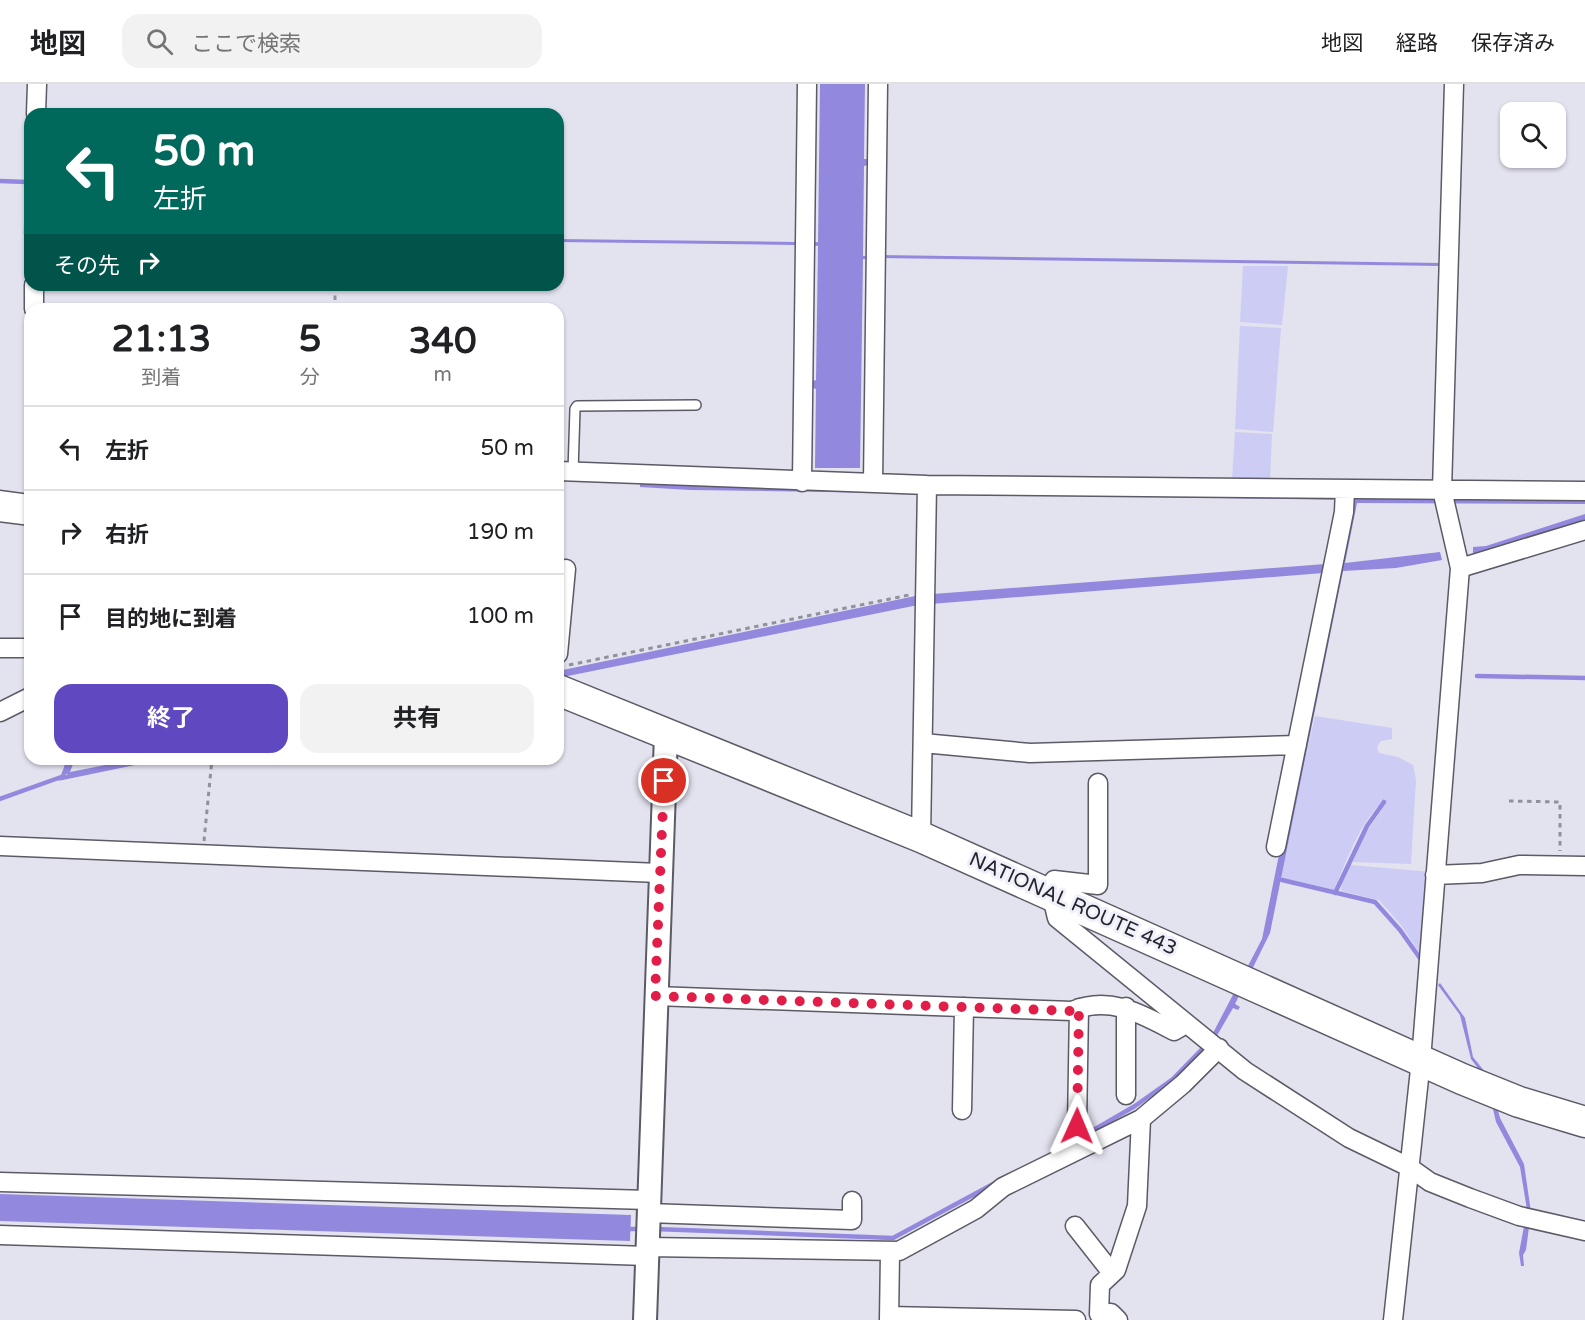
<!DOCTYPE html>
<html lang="ja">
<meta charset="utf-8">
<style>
:root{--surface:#fff;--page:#f2f2f2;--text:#202124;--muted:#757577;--line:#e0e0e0;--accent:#6048c1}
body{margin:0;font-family:"Varela Round","Noto Sans JP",sans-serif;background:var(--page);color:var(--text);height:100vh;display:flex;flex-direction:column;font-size:22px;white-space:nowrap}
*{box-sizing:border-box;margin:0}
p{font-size:20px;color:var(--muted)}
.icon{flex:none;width:33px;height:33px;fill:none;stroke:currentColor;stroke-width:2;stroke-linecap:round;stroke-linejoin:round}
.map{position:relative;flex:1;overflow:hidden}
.side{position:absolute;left:24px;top:219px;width:540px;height:462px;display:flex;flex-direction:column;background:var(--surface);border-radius:18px;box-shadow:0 2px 4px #0004}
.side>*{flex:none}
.hud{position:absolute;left:24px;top:24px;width:540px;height:183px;border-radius:18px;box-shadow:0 2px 4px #0004;background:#00695c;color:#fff;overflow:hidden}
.buttons{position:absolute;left:1500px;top:18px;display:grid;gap:12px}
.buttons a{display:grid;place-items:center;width:66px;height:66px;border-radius:12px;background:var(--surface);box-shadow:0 2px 4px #0004;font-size:30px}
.pin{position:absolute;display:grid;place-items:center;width:51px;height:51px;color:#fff;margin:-26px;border:3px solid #fff;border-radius:50%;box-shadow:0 2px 6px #0007}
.me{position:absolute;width:66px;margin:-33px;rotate:1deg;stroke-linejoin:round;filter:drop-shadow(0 0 4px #0008)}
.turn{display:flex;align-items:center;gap:21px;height:126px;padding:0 30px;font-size:27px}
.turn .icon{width:78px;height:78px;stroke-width:2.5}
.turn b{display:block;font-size:42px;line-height:51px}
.then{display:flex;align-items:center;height:57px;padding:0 30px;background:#0003;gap:12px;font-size:22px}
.eta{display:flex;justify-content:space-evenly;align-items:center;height:102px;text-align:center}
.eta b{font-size:36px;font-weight:700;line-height:42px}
.button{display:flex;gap:12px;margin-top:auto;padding:12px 30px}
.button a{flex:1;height:69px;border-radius:18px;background:var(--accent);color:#fff;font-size:24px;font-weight:700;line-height:69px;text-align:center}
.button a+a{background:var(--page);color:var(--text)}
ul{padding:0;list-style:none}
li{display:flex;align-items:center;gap:18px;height:84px;padding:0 30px;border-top:2px solid var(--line)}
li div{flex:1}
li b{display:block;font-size:22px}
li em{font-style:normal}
header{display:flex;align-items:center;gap:36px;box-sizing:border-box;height:84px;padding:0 30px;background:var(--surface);border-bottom:2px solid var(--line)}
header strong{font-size:28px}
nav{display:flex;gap:33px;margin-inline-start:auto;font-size:21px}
.search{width:420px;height:54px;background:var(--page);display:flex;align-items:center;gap:15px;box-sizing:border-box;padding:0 21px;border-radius:18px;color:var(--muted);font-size:22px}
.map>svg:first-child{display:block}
.green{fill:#cdccf4}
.water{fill:#9289df}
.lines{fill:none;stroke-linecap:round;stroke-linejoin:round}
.stream{stroke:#9289df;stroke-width:4.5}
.service-casing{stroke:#5b5a65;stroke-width:12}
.minor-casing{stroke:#5b5a65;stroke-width:21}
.tertiary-casing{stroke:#5b5a65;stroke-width:26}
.trunk-casing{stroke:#5b5a65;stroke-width:33}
.path{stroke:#91919a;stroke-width:3;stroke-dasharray:4.5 4.5;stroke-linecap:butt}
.service{stroke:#fff;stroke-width:9}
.minor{stroke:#fff;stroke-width:18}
.tertiary{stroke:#fff;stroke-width:22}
.trunk{stroke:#fff;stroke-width:30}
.route{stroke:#e11d48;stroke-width:10;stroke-dasharray:0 18}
.labels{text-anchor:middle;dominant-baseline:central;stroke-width:6;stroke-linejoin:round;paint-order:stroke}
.street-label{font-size:20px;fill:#26262a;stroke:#f0f0fc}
</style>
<header>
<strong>地図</strong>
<div class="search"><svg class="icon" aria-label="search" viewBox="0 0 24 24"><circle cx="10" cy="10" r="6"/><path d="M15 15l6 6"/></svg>ここで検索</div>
<nav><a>地図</a><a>経路</a><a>保存済み</a></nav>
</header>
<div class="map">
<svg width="1585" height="1236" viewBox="0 0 1585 1236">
<rect width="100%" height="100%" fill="#e3e2ef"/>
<path class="green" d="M 1243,182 L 1288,182 L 1282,241 L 1240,238 Z
M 1240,242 L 1281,244 L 1273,348 L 1235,345 Z
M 1235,348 L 1272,350 L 1270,397 L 1232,396 Z
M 1315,632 L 1392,644 L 1392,655 L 1381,657 L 1377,663 L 1379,669 L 1398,673 L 1413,681 L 1416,696 L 1411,780 L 1353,778 L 1364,752 L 1386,719 L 1384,716 C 1360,738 1346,777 1334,807 L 1279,795 Z
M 1350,781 L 1432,788 L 1421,871 L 1401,841 L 1379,816 L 1341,807 L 1342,798 Z"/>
<path class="water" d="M 820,0 L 865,0 L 864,75 L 868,75 L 868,81 L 864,82 L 863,172 L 869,172 L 869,175 L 863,175 L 860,384 L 815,384 L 816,305 L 813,304 L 813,297 L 816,296 L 818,162 L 811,161 L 811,159 L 818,158 Z
M 558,155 L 795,158 L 795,161 L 558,158 Z
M 880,171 L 1440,179 L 1440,182 L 880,174 Z
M 640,399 L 702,402 L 1585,410 L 1585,420 L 1357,419 L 1345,479 L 1440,468 L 1442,476 L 1396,484 L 1343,487 L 1270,849 L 1235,920 L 1240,923 L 1238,926 L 1233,924 L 1215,955 L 1213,949 L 1262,855 L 1336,488 L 918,521 L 558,594 L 558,587 L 920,511 L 1338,479 L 1350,416 L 690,406 L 640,403 Z
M 1585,430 L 1585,438 L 1473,470 L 1473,463 L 1486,462 Z
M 67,675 L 75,675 L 70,688 L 136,675 L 164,675 L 58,697 L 68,690 L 61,691 Z
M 1440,899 L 1465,934 L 1473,973 L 1489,993 L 1500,1034 L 1524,1080 L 1531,1128 L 1526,1166 L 1523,1171 L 1524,1182 L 1521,1182 L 1519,1169 L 1527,1126 L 1520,1083 L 1496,1038 L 1486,995 L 1471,975 L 1460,931 L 1438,901 Z
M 0,1110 L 631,1131 L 630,1157 L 0,1137 Z"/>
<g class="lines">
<path class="stream" d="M 0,97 L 27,98 L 26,150
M 1477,592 L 1585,594
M 0,715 L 64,692
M 1282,796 L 1375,818 L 1400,846 L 1422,877
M 1335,809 L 1367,742 L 1384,718
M 1059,1066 L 1135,1022 L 1173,995 L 1205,962
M 625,1145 L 643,1145
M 655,1145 L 893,1154 L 995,1099"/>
<g class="service-casing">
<path id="service" d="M 573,388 L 575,325 L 577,322 L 696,321"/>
</g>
<g class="minor-casing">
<path id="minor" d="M 36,30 L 37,0
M 34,225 L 34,201
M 558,387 L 927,401 L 1585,407
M 802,398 L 807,0
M 873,399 L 878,0
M 1460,484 L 1585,446
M 0,564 L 30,564
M 558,570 L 566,485
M 0,628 L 30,613
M 923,659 L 1030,669 L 1297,661
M 1098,699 L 1098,801 L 1054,796 L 1051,809 L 1057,834 L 1245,987 L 1349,1054 L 1409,1083 L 1430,1098 L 1470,1114 L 1519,1132 L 1585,1147
M 921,753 L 927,401
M 0,762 L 659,789
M 1276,763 L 1344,428 L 1345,405
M 1435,791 L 1482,789 L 1519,781 L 1585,782
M 655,912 L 1072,927 C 1110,911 1141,930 1174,947 L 1186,940
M 1126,1011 L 1126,923
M 962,1026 L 964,923
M 1077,1042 L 1079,924
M 0,1098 L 648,1116
M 648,1129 L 852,1136 L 852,1117
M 1075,1142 L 1112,1189
M 0,1151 L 647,1172
M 647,1163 L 899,1167 L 976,1125 L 1003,1103 L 1141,1035 L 1183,1000 L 1219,964
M 889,1232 L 1076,1236
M 889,1236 L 890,1169
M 1118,1236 L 1111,1229 L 1099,1230 L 1100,1201 L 1116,1186 L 1137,1122 L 1141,1035
M 1393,1236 L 1421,976 L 1460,484 L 1442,406 L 1454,0"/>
</g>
<g class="tertiary-casing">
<path id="tertiary" d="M 645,1236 L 666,651"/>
</g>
<g class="trunk-casing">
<path id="trunk" d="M 0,422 L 30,426
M 558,606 L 921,753 L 1462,995 L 1519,1018 L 1585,1038"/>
</g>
<path class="path" d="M 335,225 L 335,201
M 569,581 L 909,511
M 1509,717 L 1560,718 L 1560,767
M 204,757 L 212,675"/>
<use href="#service" class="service"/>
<use href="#minor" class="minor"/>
<use href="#tertiary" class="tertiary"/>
<use href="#trunk" class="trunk"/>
</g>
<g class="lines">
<path class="route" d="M 664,697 L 655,912 L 1072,927 L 1079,924 L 1077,1042"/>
</g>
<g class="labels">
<g class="street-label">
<text transform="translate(1073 820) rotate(24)">NATIONAL ROUTE 443</text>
</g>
</g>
</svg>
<div class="buttons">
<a><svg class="icon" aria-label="search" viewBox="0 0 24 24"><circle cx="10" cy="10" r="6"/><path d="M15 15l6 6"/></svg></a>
</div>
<div class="pin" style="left:664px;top:697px;background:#d93025"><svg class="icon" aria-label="arrive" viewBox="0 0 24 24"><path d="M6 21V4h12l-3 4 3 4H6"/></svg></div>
<svg class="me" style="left:1077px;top:1042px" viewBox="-20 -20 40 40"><path d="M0-17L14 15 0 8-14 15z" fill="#e11d48" stroke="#fff" stroke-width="4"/></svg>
<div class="hud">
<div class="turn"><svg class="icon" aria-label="left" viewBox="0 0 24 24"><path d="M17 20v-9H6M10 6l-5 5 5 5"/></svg><div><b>50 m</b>左折</div></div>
<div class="then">その先<svg class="icon" aria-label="right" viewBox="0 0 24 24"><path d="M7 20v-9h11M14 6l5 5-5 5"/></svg></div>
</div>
<section class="side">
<div class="eta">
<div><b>21:13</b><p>到着</p></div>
<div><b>5</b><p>分</p></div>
<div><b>340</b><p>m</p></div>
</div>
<ul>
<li><svg class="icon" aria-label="left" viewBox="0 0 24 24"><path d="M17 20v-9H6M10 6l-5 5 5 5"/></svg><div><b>左折</b></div><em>50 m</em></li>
<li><svg class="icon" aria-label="right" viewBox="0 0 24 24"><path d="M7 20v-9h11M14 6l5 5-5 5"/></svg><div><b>右折</b></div><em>190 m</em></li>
<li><svg class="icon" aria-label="arrive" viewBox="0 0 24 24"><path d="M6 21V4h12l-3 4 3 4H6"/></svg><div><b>目的地に到着</b></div><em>100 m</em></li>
</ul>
<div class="button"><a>終了</a><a>共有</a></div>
</section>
</div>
